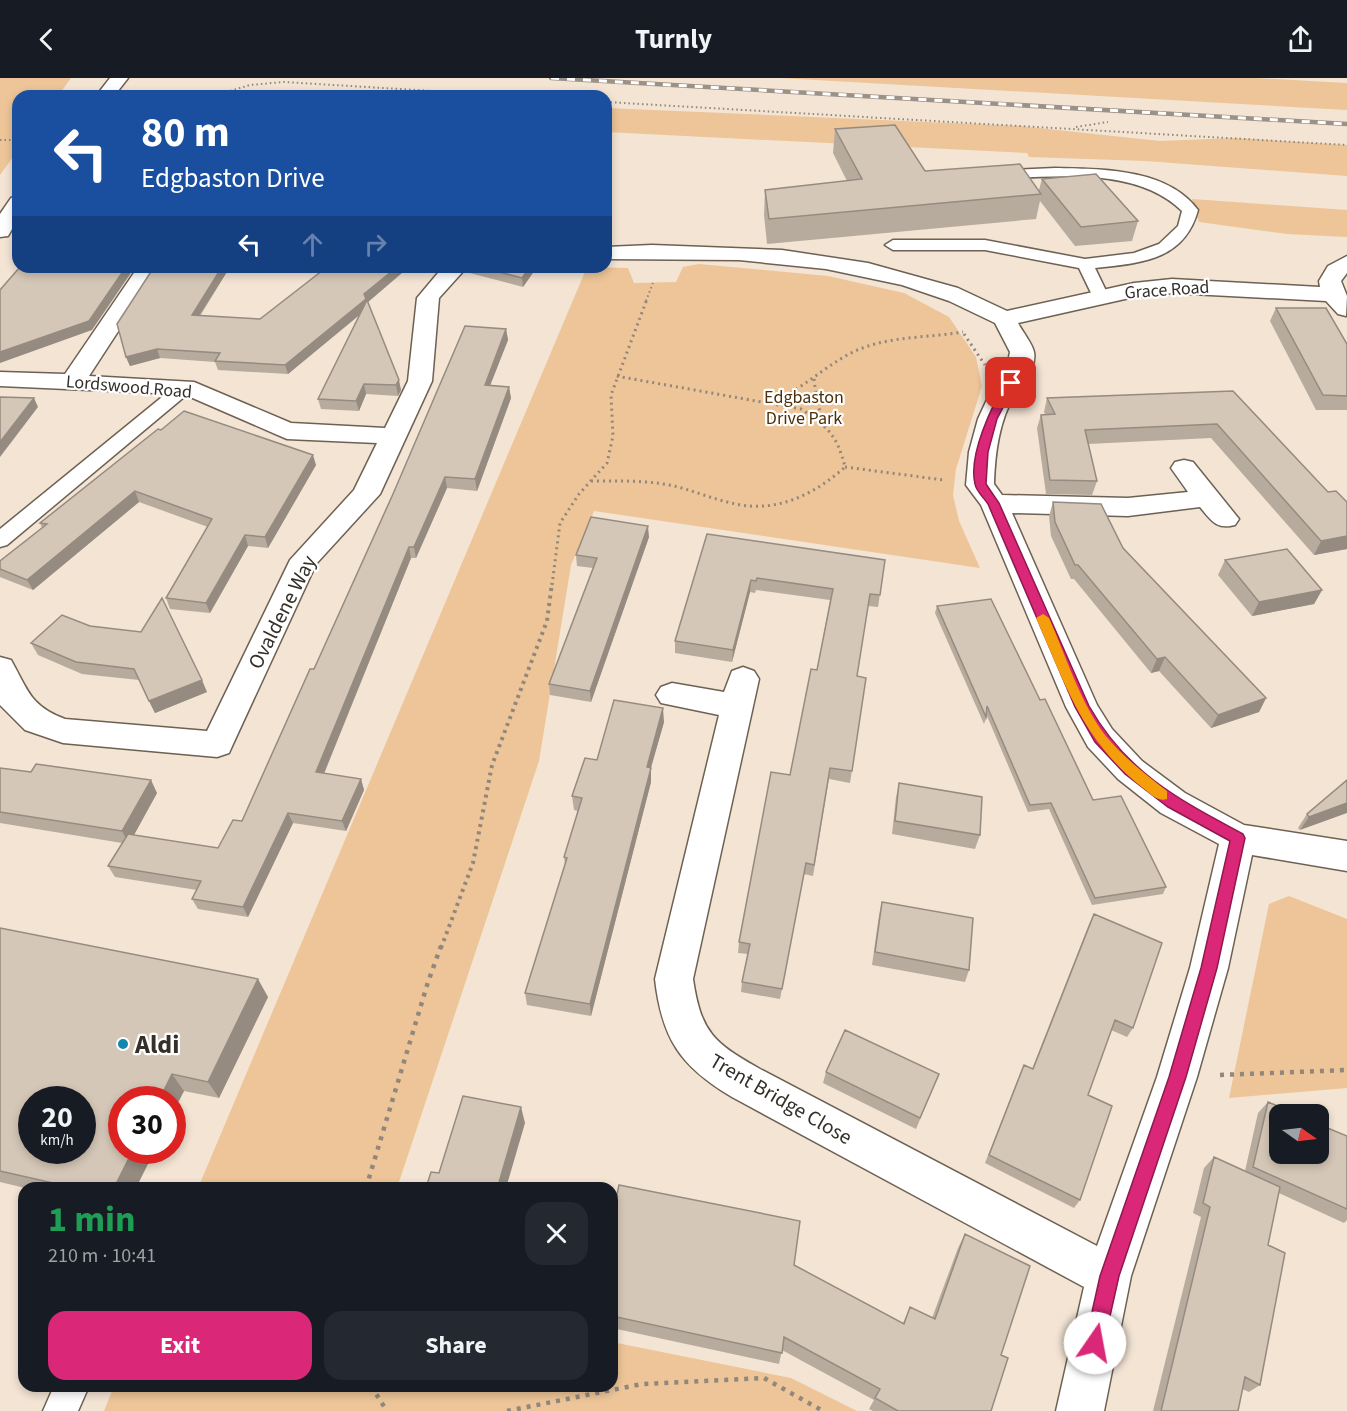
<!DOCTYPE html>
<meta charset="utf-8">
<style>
:root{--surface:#171b24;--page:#242831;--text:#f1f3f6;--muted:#9ea1a6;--accent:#db2777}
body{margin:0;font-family:"Source Sans 3",sans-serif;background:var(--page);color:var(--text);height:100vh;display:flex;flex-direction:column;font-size:22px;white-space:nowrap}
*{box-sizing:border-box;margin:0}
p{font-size:20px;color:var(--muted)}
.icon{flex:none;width:33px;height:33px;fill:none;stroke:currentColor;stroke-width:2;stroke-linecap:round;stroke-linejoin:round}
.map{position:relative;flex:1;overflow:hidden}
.sheet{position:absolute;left:18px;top:1104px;width:600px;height:210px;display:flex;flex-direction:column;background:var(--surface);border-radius:18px;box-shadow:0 3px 9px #0003}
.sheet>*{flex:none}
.banner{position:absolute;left:12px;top:12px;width:600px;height:183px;border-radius:18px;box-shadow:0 3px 9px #0003;background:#1a4fa0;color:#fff;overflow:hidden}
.needle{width:39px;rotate:104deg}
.fabs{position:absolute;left:1269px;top:1026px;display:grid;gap:12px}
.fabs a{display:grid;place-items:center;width:60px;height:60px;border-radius:12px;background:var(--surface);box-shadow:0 3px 9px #0003;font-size:30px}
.speed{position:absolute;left:18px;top:1008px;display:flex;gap:12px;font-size:30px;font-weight:700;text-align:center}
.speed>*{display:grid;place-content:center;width:78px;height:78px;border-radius:50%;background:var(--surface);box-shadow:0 3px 9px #0003;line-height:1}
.speed small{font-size:15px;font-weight:400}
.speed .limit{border:9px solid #d22;background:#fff;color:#111}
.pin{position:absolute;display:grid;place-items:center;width:51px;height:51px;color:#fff;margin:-26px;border-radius:12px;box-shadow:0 3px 9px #0006}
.me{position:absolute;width:66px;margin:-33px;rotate:12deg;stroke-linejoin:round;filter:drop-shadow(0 0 4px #0008)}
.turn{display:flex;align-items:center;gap:21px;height:126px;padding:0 30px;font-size:27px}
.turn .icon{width:78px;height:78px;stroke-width:2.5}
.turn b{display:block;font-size:42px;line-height:51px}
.lanes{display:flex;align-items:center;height:57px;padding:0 30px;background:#0003;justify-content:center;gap:30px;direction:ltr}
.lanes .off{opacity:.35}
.round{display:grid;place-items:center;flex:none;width:63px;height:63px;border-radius:18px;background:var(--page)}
.head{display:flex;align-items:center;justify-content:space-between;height:102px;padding:0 30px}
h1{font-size:36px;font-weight:700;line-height:45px;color:#1e9e55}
.button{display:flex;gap:12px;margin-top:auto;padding:12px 30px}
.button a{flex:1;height:69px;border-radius:18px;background:var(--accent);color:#fff;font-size:24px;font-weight:700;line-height:69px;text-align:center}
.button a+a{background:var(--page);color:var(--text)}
header{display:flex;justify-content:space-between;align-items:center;height:78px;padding:0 30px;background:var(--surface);font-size:27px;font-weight:700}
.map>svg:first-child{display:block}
.green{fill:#edc598}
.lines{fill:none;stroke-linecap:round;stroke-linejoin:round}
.service-casing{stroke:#6d6153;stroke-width:3}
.minor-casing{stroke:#6d6153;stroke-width:3}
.primary-casing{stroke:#6d6153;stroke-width:3}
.path-far3{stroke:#91877c;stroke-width:2;stroke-dasharray:1.5 3;stroke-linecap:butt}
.path-far2{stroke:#91877c;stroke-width:3;stroke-dasharray:2 4;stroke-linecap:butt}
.path-far1{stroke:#91877c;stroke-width:4;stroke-dasharray:3 4.5;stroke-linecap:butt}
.path{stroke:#91877c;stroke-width:4.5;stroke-dasharray:4 6;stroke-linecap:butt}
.service{fill:#fff;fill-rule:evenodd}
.minor{fill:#fff;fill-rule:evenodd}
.primary{fill:#fff;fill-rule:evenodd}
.rail-casing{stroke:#9c9186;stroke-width:4.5}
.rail{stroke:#fff;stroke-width:3;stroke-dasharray:8;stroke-linecap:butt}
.wall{fill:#b7ab9d}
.shaded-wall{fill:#958b80}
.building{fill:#d5c7b7;stroke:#958b80;stroke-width:1.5;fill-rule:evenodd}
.route{fill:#db2777;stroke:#8e194d;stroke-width:1.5}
.slow{fill:#f59e0b}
.poi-dot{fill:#1187ab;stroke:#fff;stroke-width:2}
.labels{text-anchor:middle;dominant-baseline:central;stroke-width:4.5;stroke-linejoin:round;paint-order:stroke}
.far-street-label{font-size:18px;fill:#342f29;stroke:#fff}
.far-park-label{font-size:18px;fill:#4d3009;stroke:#fff}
.street-label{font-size:21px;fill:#342f29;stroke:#fff}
.near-poi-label{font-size:26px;font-weight:bold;fill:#342f29;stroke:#fff;text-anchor:start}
</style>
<header><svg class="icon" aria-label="back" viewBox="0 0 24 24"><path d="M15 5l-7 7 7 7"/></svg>Turnly<svg class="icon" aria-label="share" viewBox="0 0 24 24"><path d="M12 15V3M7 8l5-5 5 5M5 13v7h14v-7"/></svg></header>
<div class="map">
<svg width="1347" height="1333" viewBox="0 0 1347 1333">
<rect width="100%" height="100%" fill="#f3e4d4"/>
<path class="green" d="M 0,0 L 71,0 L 58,18 L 18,18 L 18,72 L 0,97 Z
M 780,0 L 1256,0 L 1347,5 L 1347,32 Z
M 606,30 L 1020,48 L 1160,63 L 1235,60 L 1347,67 L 1347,98 L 1146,83 L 1029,79 L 1027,75 L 606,54 Z
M 1192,121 L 1347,132 L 1347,159 L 1287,156 L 1199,144 Z
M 699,186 L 828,198 L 904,215 L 949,239 L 976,279 L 982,308 L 956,391 L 953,417 L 959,443 L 980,490 L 594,433 L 571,487 L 539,683 L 397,1110 L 198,1110 L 587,189 L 628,190 L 634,205 L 676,204 L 683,189 Z
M 1289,818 L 1347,841 L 1347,1010 L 1229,1020 L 1269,826 Z
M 612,1264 L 791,1300 L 857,1333 L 104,1333 L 114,1308 L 612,1308 Z"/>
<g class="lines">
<g class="service-casing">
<path id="service" d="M 1055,90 C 1101,91 1167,90 1198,132 C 1184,183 1140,185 1095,190 L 1109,219 L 1101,224 L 1093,219 L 1079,190 L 985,172 L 893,172 L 885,167 L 893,162 L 985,162 L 1085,181 L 1134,175 L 1159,166 L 1178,148 L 1182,133 C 1139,91 1067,98 1011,100 L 1004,96 L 1011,92 Z
M 184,305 L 193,310 L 190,314 L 7,467 L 0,469 L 0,451 L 178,306 Z
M 54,1308 L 89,1308 L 78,1333 L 43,1333 Z"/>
</g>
<g class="minor-casing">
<path id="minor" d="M 652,167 L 782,172 L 868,185 L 958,210 L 1007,233 L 1134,205 L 1172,201 L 1320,209 L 1319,203 L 1328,188 L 1347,178 L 1347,195 L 1341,203 L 1347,218 L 1346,238 L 1338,236 L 1326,223 L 1172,215 L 1134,219 L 1018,245 C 1022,253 1032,265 1034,274 C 1037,290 1023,303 1015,316 C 999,343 995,375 994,406 L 1002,417 L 1128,420 L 1188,414 L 1171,390 L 1175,384 L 1184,382 L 1193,384 L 1239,441 L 1235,447 C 1216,452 1211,442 1200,429 L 1128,438 L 1012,435 L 1097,627 L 1112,651 L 1142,683 L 1185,715 L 1244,747 L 1347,763 L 1347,793 L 1252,777 L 1228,890 L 1197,999 L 1131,1198 L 1104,1333 L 1056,1333 L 1084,1209 L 732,1019 C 680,988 662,961 655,901 L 719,637 L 661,625 L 656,617 L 661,609 L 672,605 L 724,614 L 732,593 L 743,589 L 754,593 L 759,601 L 693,901 C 701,955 714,965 760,991 L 1097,1168 L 1157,999 L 1190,890 L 1219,766 L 1161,735 L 1118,701 L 1088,669 L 1066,629 L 981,427 L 966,407 L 969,374 L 978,341 L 990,315 L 1006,294 L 1010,274 L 995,245 L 949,223 L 902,207 L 826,191 L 739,182 L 606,181 L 606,169 Z
M 138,189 L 160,189 L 89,298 L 194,304 L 291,345 L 385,350 L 408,303 L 417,220 L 443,189 L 467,189 L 439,220 L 432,303 L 380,416 L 316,486 L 233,666 L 229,675 L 217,679 L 63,665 L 25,652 L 0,627 L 0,579 L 11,582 C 28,612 30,628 65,641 L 207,653 L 290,482 L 354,412 L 377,365 L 287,361 L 188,318 L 177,316 L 0,308 L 0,294 L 65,296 Z"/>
</g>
<g class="primary-casing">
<path id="primary" d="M 110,0 L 128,0 L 114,18 L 96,18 Z
M 18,118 L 18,141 L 8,158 L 0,159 L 0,136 L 11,120 Z"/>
</g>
<path class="path-far3" d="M 213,18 L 250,7 L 284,4 L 516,18
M 606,24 L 1347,67
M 1076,49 L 1108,44
M 0,62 L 18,62
M 646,223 L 654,202"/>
<path class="path-far2" d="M 964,256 L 985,287
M 814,301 L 817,326 L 827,348
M 769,325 C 801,313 823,289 853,274 C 886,258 927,260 963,254
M 845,389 L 944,402
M 591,403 C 619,403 647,402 674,408 C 695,413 715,422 736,426 C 777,435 815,416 845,389 C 837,357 828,349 801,331 L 616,298
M 552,507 L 560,445 L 579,416 L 607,385 L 613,358 L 611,317 L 647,221"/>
<path class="path-far1" d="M 441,870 L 473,785 L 492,687 L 547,543 L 552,505"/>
<path class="path" d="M 1220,997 L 1347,992
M 366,1110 L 428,904 L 441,868
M 371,1308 L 387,1333
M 507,1333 L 642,1306 L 764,1300 L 823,1333"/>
<use href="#service" class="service"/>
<use href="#minor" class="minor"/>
<use href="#primary" class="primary"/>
<g class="rail-casing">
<path id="rail" d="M 551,0 L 1347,46"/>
</g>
<use href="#rail" class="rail"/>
</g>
<path class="wall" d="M 835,51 L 925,93 L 1039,112 L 1042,101 L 1138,143 L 1132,163 L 1075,168 L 1040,123 L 1036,141 L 767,166 L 764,137 L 765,112 L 847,103 L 833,75 Z
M 154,189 L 230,189 L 200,238 L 260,241 L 367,224 L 401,312 L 398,318 L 366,316 L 359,333 L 321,331 L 318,321 L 359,237 L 288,296 L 218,292 L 215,284 L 160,280 L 130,288 L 126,279 Z
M 465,189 L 537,189 L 523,209 L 466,194 Z
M 1276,230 L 1347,266 L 1347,332 L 1316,332 L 1270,243 Z
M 506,251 L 508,262 L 490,307 L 509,309 L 511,320 L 477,413 L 447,410 L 416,480 L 411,480 L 324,696 L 361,701 L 364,712 L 346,753 L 293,745 L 248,839 L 198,831 L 192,821 L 197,812 L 115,799 L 108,788 L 122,765 L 0,745 L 0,690 L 157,715 L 134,757 L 218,770 L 242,743 L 314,591 Z
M 1233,313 L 1328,414 L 1347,424 L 1347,471 L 1314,477 L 1211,360 L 1088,366 L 1097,403 L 1092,417 L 1046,416 L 1037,350 L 1041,337 L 1045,336 L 1044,334 L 1047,320 Z
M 158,351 L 316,387 L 268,470 L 248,468 L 210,535 L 170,531 L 166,520 L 208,449 L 139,424 L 33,512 L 0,499 L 0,483 L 42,450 L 40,445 Z
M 1053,424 L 1123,470 L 1266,620 L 1259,634 L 1211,650 L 1159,593 L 1151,595 L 1074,501 L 1071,501 L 1051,458 L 1049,438 Z
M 707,456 L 885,482 L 878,529 L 868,528 L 857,598 L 866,600 L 850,705 L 829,701 L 813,798 L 804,796 L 780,921 L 741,914 L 742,904 L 748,876 L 738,875 L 739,864 L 790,697 L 817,592 L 830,522 L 756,512 L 755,515 L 750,514 L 732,584 L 675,575 L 675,563 Z
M 649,459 L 591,624 L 550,617 L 549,606 L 593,490 L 577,488 L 576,477 Z
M 1225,482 L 1322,512 L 1314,526 L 1252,538 L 1218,497 Z
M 937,528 L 1040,622 L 1093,722 L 1166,809 L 1163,816 L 1092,827 L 1049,731 L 1028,734 L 987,638 L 984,646 L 935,535 Z
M 90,548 L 207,614 L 155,635 L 139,602 L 82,596 L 38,577 L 31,565 Z
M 664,644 L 651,690 L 651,704 L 591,938 L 527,927 L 525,915 L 565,787 L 564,779 L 578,733 L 574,732 L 572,718 L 597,682 Z
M 1347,702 L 1300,752 L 1298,750 L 1307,736 Z
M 899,705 L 980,757 L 975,771 L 892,756 L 896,719 Z
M 882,824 L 969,892 L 965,904 L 872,887 L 879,837 Z
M 1094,836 L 1133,950 L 1127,959 L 1111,952 L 1088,1017 L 1080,1122 L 1074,1130 L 985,1085 L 1020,996 L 1024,987 L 1032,991 L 1089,846 Z
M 0,850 L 268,919 L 219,1020 L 184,1013 L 172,1036 L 172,1022 L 136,1110 L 25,1110 L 0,1104 Z
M 826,994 L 939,996 L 916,1051 L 823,1005 Z
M 1268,1024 L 1347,1058 L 1347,1142 L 1344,1145 L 1279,1115 L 1268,1167 L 1260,1307 L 1249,1314 L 1242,1311 L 1238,1333 L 1153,1333 L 1201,1139 L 1193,1135 L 1204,1090 L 1214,1079 L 1245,1093 L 1258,1035 Z
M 612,1139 L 794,1187 L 903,1245 L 910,1229 L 932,1240 L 958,1170 L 965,1156 L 1001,1277 L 991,1333 L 873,1333 L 869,1331 L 874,1322 L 782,1272 L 779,1286 L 612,1250 Z"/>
<path class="shaded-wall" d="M 126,189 L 135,189 L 92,252 L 0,285 L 0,274 Z
M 222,189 L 230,189 L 194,246 L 192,237 Z
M 397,189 L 409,189 L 367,225 L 368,230 L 288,296 L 285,287 L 364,216 Z
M 530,189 L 537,189 L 523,209 L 522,200 Z
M 506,251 L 508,262 L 486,318 L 485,307 Z
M 157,271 L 160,280 L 130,288 L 126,279 Z
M 399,302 L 401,312 L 398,318 L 396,307 Z
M 364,306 L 366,316 L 359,333 L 356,323 Z
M 509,309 L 511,320 L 477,413 L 475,401 Z
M 34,320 L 38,329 L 0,379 L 0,364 Z
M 313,377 L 316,387 L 268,470 L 265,459 Z
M 445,399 L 447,410 L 416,480 L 414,469 Z
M 135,413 L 139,424 L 33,512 L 27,502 Z
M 648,448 L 649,459 L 591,624 L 590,613 Z
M 245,457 L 248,468 L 210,535 L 206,525 Z
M 1347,458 L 1347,471 L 1314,477 L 1321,463 Z
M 409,469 L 411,480 L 320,705 L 316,694 Z
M 751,502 L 750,514 L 732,584 L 733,572 Z
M 1322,512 L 1314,526 L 1252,538 L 1259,524 Z
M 1165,579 L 1159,593 L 1151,595 L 1157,581 Z
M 202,602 L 207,614 L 155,635 L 149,623 Z
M 1266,620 L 1259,634 L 1211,650 L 1218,637 Z
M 663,630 L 664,644 L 647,703 L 647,689 Z
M 651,690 L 651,704 L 591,938 L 590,926 Z
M 361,701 L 364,712 L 346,753 L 342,743 Z
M 151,702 L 157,715 L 129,766 L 122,753 Z
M 1347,725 L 1347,735 L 1300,752 L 1309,739 Z
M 288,735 L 293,745 L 248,839 L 243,829 Z
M 258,901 L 268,919 L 219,1020 L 208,1004 Z
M 172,996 L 184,1013 L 172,1036 L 172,1022 L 159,1022 Z
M 521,1029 L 525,1045 L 506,1110 L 498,1108 Z
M 133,1072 L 155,1072 L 136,1110 L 114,1110 Z"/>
<path class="building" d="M 895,47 L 925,93 L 1020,86 L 1041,116 L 769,141 L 765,112 L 862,101 L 835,51 Z
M 1096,96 L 1138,143 L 1081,149 L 1042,101 Z
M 20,189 L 126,189 L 89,243 L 0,274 L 0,212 Z
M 154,189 L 222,189 L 192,237 L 260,241 L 327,189 L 397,189 L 364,216 L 366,221 L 285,287 L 215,283 L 220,275 L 157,271 L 126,279 L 117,246 Z
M 480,189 L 530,189 L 522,200 Z
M 367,222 L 399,302 L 396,307 L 364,306 L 356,323 L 318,321 Z
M 1276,230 L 1326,230 L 1347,266 L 1347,318 L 1323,317 Z
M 465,248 L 506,251 L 485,307 L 509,309 L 475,401 L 445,399 L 414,469 L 409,469 L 316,694 L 361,701 L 342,743 L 288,735 L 243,829 L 192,821 L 201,803 L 108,788 L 128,756 L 218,770 L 233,742 L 242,743 L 310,591 L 314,591 L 393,416 Z
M 1233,313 L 1328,414 L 1336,413 L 1347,424 L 1347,458 L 1321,463 L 1217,346 L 1085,352 L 1097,403 L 1050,402 L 1041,337 L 1055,336 L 1047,320 Z
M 0,319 L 34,320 L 0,364 Z
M 184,333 L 313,377 L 265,459 L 245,457 L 206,525 L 166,520 L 212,441 L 135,413 L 27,502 L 0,491 L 0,483 L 47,446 L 40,445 L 158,351 L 161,352 Z
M 1053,424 L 1101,426 L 1123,470 L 1266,620 L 1218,637 L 1165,579 L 1157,581 L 1078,487 L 1075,487 L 1055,444 Z
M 591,439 L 648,448 L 590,613 L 549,606 L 597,480 L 576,477 Z
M 707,456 L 885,482 L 880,517 L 870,516 L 857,598 L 866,600 L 852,693 L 830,690 L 814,787 L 806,785 L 782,911 L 742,904 L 750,866 L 739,864 L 771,694 L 790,697 L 811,591 L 817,592 L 833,511 L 757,500 L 756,503 L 751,502 L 733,572 L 675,563 Z
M 1287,471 L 1322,512 L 1259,524 L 1225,482 Z
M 162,520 L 202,602 L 149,623 L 134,591 L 76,584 L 31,565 L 62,537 L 90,548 L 141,554 Z
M 991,521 L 1040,622 L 1045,621 L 1093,722 L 1121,718 L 1166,809 L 1095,820 L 1051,725 L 1030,727 L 987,628 L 986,639 L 937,528 Z
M 614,622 L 663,630 L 647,689 L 651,690 L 590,926 L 525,915 L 567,780 L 564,779 L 582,720 L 572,718 L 585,680 L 597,682 Z
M 36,686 L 151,702 L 122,753 L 0,734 L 0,690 L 31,694 Z
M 1347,702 L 1347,725 L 1309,739 L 1307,736 Z
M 899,705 L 982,719 L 980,757 L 895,743 Z
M 882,824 L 973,840 L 969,892 L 875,874 Z
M 1094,836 L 1162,865 L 1133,950 L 1115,942 L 1088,1017 L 1112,1028 L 1080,1122 L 989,1077 L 1024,987 L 1033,991 Z
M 0,850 L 258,901 L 208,1004 L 172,996 L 159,1022 L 122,1022 L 122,1072 L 133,1072 L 114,1110 L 75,1110 L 0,1093 ZM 32,1022 L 82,1022 L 82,1072 L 32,1072 Z
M 845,952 L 939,996 L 920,1040 L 826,994 Z
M 463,1018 L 521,1029 L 498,1108 L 511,1110 L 426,1110 L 431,1094 L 439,1095 Z
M 1268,1024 L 1297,1036 L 1280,1036 L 1280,1076 L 1318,1076 L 1318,1046 L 1347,1058 L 1347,1131 L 1253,1089 Z
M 1214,1079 L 1280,1109 L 1268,1167 L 1285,1175 L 1260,1307 L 1245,1299 L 1238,1333 L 1161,1333 L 1210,1129 L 1203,1125 Z
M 619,1107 L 800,1143 L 794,1187 L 904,1246 L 910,1229 L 935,1241 L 965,1156 L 1030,1188 L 1001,1277 L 1008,1280 L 991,1333 L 898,1333 L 875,1320 L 880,1311 L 784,1259 L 782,1275 L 612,1238 L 612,1139 Z"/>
<path class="route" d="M 1007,303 L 1016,305 L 997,341 L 988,374 L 986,406 L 999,425 L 1089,628 C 1127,695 1178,721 1243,756 L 1245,760 L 1217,890 L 1186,999 L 1119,1198 L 1104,1265 L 1102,1272 L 1095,1275 L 1088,1272 L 1085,1265 L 1100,1198 L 1169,999 L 1201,890 L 1230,763 L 1168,729 L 1125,696 L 1095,664 L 1075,629 L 988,426 C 984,420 976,413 975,406 C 968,377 992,327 1007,303 Z"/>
<path class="slow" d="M 1043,536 L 1049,540 C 1066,578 1080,624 1105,657 C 1123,679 1145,696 1167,713 L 1167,721 C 1157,724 1151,716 1143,710 C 1083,663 1066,608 1036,540 Z"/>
<circle class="poi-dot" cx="123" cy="966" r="6"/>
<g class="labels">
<g class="far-street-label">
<text transform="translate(1167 212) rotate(-4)">Grace Road</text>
<text transform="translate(129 309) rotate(5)">Lordswood Road</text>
</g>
<g class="far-park-label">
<text x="804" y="319">Edgbaston<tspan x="804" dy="21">Drive Park</tspan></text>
</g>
<g class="street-label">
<text transform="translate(282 534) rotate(-63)">Ovaldene Way</text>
<text transform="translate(781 1021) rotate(30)">Trent Bridge Close</text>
</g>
<g class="near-poi-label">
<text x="135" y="966">Aldi</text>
</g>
</g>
</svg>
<div class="fabs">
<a><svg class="needle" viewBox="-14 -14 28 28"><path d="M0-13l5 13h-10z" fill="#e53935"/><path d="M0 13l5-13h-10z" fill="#9ea1a6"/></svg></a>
</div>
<div class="speed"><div>20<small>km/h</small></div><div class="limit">30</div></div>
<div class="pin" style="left:1011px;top:305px;background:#d93025"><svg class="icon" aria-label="arrive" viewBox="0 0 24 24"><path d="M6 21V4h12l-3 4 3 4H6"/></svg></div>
<svg class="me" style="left:1095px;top:1265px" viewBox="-20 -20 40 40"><circle r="19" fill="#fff"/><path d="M0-13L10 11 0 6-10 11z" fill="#db2777"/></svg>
<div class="banner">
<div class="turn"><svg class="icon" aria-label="left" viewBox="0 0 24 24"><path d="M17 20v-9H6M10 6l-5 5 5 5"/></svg><div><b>80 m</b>Edgbaston Drive</div></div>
<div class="lanes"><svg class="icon" aria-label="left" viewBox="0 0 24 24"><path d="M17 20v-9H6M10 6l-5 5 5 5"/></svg><svg class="icon off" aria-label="ahead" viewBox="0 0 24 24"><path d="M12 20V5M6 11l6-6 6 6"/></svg><svg class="icon off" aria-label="right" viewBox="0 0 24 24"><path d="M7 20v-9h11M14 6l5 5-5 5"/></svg></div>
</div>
<section class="sheet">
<div class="head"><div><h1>1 min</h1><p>210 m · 10:41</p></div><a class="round"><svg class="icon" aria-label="close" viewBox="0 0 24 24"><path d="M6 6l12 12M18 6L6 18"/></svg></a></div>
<div class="button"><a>Exit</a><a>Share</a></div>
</section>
</div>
